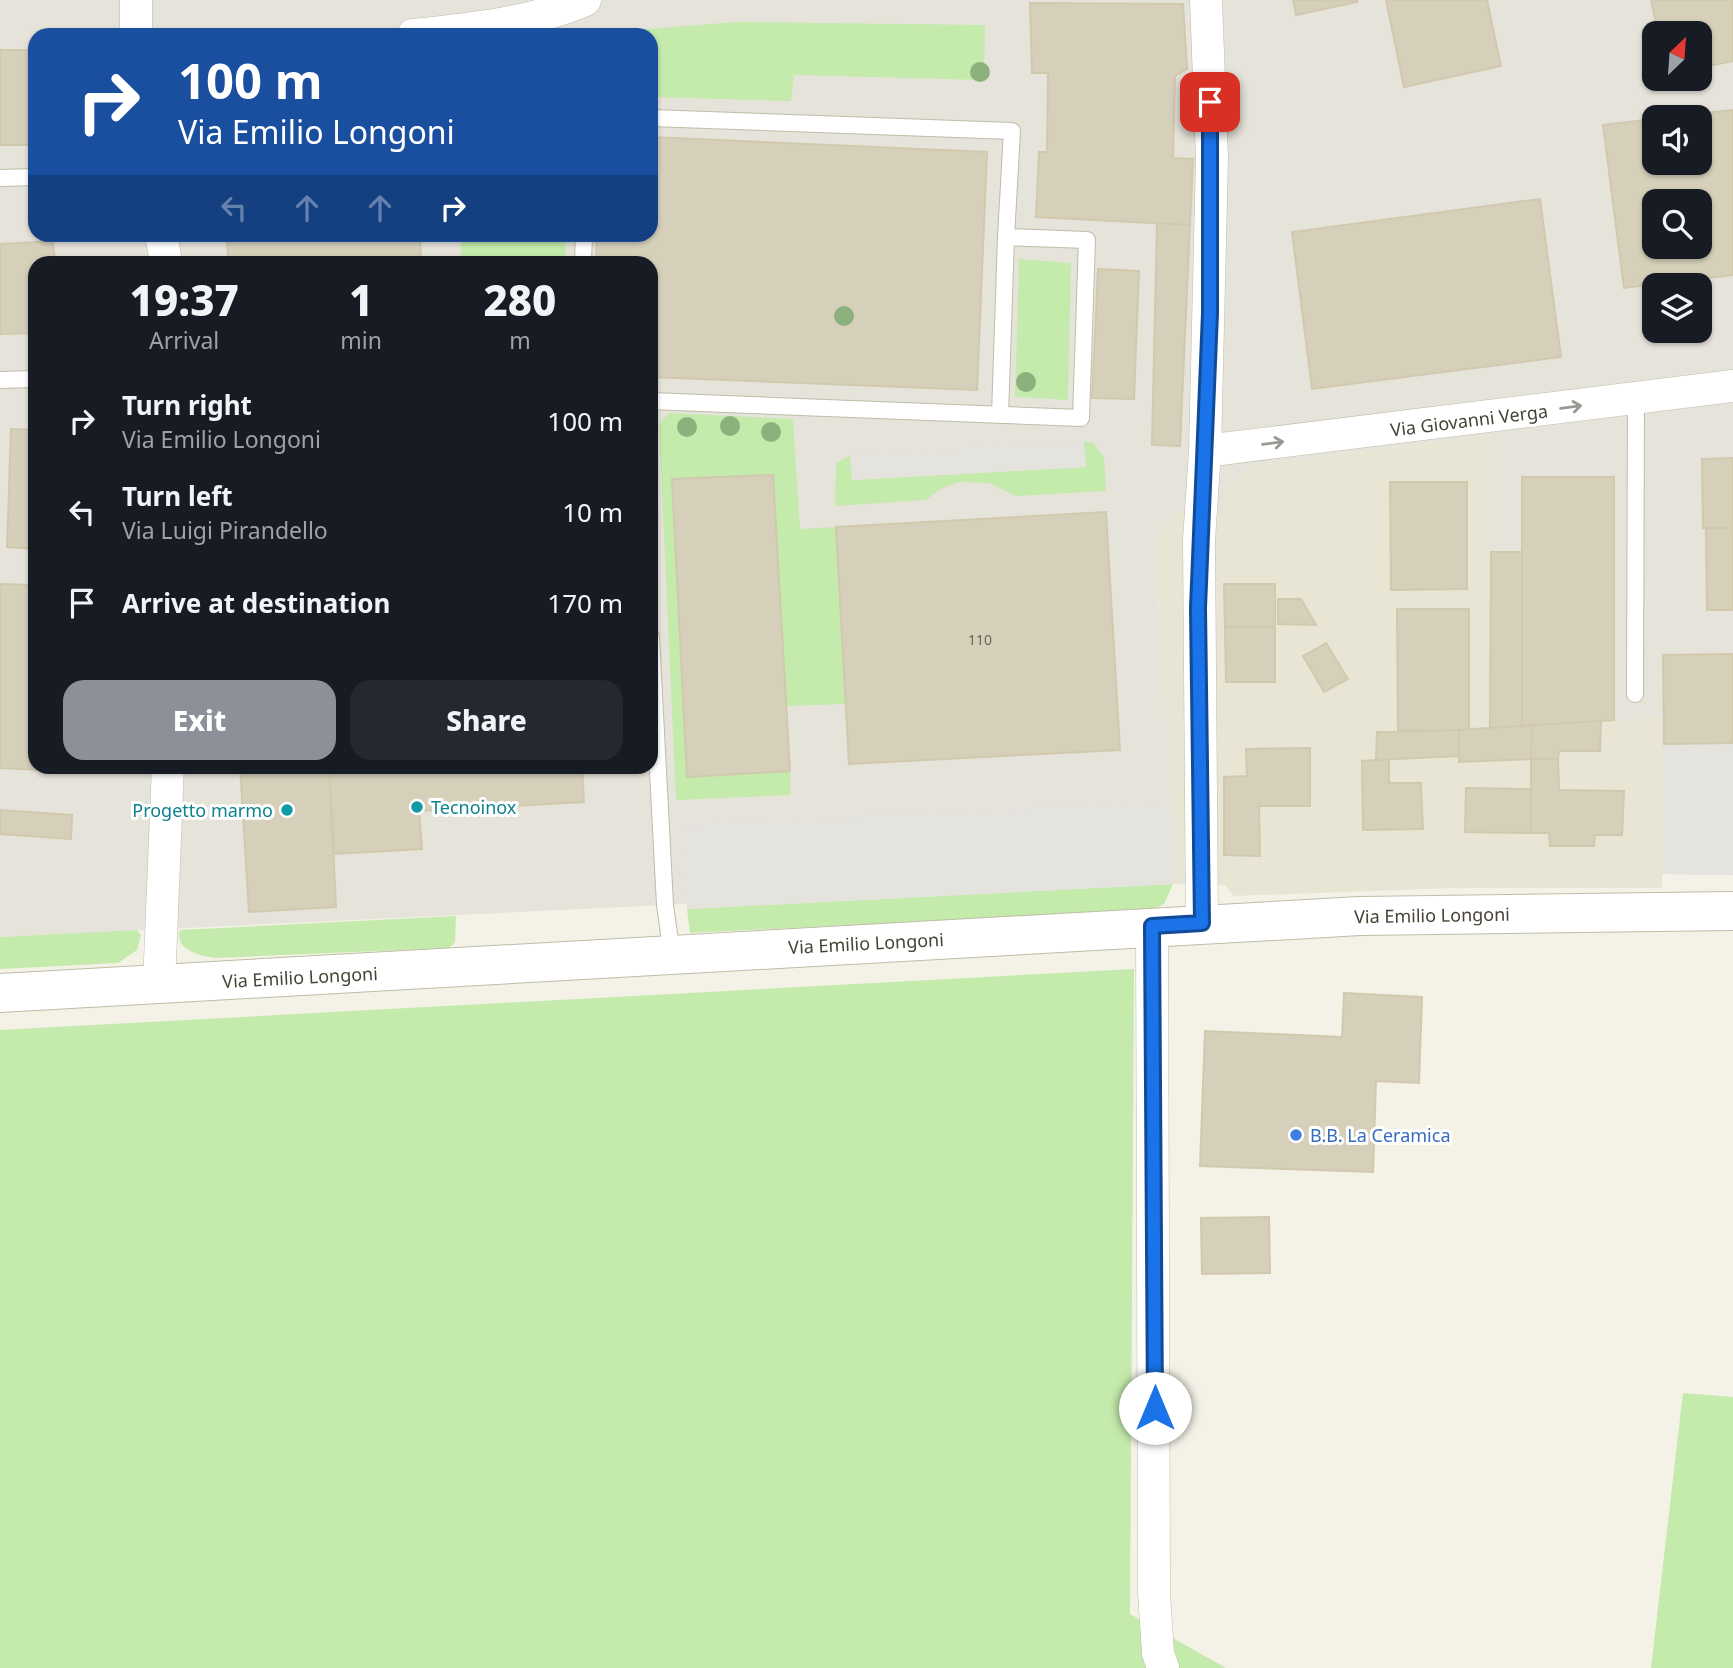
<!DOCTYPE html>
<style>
:root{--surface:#171b24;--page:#242831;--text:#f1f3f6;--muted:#9ea1a6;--accent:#8c9099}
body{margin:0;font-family:"Noto Sans",sans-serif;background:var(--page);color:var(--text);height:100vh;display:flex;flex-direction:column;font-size:26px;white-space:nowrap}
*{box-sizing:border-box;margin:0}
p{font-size:23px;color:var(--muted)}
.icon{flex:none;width:38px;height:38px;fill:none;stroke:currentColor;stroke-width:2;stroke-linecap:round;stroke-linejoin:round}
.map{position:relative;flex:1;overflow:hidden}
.drawer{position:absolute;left:28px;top:256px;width:630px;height:518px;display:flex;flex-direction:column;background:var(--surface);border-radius:21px;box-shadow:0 2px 5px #0004}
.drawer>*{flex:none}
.banner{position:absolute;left:28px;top:28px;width:630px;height:214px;border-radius:21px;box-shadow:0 2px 5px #0004;background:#1a4fa0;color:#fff;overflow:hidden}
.needle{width:46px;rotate:25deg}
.buttons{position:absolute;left:1642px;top:21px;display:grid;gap:14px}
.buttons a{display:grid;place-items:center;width:70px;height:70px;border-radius:14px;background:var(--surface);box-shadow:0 2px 5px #0004;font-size:35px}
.pin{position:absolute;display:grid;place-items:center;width:60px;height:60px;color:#fff;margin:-30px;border-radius:14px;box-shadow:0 4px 10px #0006}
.me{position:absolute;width:77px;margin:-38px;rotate:0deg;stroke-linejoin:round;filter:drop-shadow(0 0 5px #0008)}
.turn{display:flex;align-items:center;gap:24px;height:147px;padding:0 35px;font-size:32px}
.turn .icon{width:91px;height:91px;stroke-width:2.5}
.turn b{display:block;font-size:49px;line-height:60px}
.lanes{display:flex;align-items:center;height:66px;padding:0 35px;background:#0003;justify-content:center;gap:35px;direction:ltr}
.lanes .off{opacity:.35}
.eta{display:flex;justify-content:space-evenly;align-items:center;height:119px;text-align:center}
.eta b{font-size:42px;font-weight:800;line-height:49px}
.action{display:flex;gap:14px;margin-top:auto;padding:14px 35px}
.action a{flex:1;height:80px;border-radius:21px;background:var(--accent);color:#fff;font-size:28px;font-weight:800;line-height:80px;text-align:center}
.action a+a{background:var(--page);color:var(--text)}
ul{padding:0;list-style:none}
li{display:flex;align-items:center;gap:21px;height:91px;padding:0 35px}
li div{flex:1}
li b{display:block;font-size:26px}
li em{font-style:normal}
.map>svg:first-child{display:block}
.residential{fill:#e8e5d4}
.industrial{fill:#e6e3db;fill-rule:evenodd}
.green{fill:#c4eaac}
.parking{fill:#e4e3de}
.building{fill:#d6d0bb;stroke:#d1c9ae;stroke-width:2;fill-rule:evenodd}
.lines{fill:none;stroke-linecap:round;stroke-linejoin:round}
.service-casing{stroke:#c0bca8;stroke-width:18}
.minor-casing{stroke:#c0bca8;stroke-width:33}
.tertiary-casing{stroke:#c0bca8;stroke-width:40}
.service{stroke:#fff;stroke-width:16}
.minor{stroke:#fff;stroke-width:32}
.tertiary{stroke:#fff;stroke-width:38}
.tree{fill:#8cb17c}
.oneway{stroke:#9a9890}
.route-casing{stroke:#114b97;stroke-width:18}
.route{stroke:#1a73e8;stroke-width:12}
.culture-dot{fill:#0f9aa8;stroke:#fff;stroke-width:2.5}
.shop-dot{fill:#3f7fe0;stroke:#fff;stroke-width:2.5}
.labels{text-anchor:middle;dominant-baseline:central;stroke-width:6;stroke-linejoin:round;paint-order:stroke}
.number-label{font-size:14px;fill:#6b6656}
.street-label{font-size:18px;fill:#474335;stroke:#fff}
.culture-label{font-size:18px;fill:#0d838f;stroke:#fff;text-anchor:start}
.shop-label{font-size:18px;fill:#366cbe;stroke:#fff;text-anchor:start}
</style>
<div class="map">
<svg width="1733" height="1668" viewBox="0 0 1733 1668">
<rect width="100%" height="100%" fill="#f4f2e6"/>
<path class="residential" d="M 1491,435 L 1490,728 L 1664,717 L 1662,888 L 1454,888 L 1234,896 L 1225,885 L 1173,884 L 1172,801 L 1155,554 L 1158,531 L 1176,512 L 1226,512 L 1227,489 L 1250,466 Z"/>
<path class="industrial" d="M 0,0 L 1733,0 L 1733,875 L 1662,874 L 1663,717 L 1490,728 L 1490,435 L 1250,466 L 1227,489 L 1226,512 L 1176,512 L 1159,531 L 1155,555 L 1172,801 L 1173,884 L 687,909 L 686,904 L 0,937 ZM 1654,33 L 1699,33 L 1699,79 L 1654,79 ZM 35,35 L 651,35 L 651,234 L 35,234 ZM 1654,117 L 1699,117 L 1699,163 L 1654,163 ZM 1654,201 L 1699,201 L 1699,247 L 1654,247 ZM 35,262 L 651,262 L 651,766 L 35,766 ZM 1654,285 L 1699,285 L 1699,331 L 1654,331 Z"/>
<path class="green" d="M 737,22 L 985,25 L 984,80 L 794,75 L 791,101 L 651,97 L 651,35 L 569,35 Z
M 461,235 L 567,235 L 565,262 L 461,262 Z
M 1019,259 L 1071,263 L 1068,400 L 1015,397 Z
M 669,413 L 793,419 L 800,529 L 836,527 L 846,704 L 786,706 L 772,475 L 672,479 L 687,777 L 790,771 L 791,795 L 676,800 L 659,424 Z
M 1084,441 L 1093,443 L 1104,457 L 1106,491 L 1016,496 L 989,483 L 959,482 L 942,488 L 926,500 L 835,506 L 836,464 L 850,455 L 852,480 L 1086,467 Z
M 1173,884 L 1164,904 L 1152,910 L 690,933 L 687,909 Z
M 456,916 L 455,942 L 449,948 L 216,958 C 201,956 174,950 180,930 Z
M 137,930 L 141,935 L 137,950 L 118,963 L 0,969 L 0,937 Z
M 1134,969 L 1130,1614 L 1226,1668 L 0,1668 L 0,1030 Z
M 1683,1393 L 1733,1397 L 1733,1668 L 1651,1668 Z"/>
<path class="parking" d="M 1084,441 L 1086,467 L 852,480 L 850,455 Z
M 1733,743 L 1733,875 L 1662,874 L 1664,744 Z
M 1172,801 L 1173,884 L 687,909 L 683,825 Z"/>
<path class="building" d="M 1293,0 L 1357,0 L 1357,2 L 1296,15 Z
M 1386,0 L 1487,0 L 1501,66 L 1404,87 Z
M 1651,0 L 1733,0 L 1733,61 L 1699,68 L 1699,33 L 1658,33 Z
M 1030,3 L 1183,4 L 1187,69 L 1175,76 L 1173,158 L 1193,159 L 1190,225 L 1036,217 L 1039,152 L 1047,152 L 1048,73 L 1032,73 Z
M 0,50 L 35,50 L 35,145 L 0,145 Z
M 1733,110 L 1733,275 L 1624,288 L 1603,125 L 1654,119 L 1654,163 L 1699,163 L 1699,117 L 1670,117 ZM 1654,201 L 1699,201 L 1699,247 L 1654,247 Z
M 651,137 L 987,152 L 977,390 L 651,377 L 651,262 L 596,262 L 597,234 L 651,234 Z
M 1540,199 L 1561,357 L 1312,389 L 1292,232 Z
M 1157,223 L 1190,225 L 1180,446 L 1152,445 Z
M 227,234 L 420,234 L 421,262 L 228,262 Z
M 53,241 L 55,262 L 35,262 L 35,333 L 0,334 L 0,244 Z
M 1098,269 L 1139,271 L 1134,399 L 1092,398 Z
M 11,429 L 35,430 L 35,549 L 7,547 Z
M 1733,458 L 1733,528 L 1703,528 L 1702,459 Z
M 773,475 L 790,771 L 687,777 L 672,479 Z
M 1522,477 L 1614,477 L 1614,720 L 1522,726 Z
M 1390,482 L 1467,482 L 1467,589 L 1391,590 Z
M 1106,512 L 1120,750 L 849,764 L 836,527 Z
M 1706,528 L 1733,528 L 1733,610 L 1707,610 Z
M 1491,552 L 1522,552 L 1522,726 L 1490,728 Z
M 0,584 L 35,585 L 35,766 L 107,766 L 106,773 L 0,768 Z
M 1224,584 L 1275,584 L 1275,627 L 1225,627 Z
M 1278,599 L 1301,599 L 1316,625 L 1278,624 Z
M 1397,609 L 1469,609 L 1469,730 L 1398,731 Z
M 1225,627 L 1275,627 L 1275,682 L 1226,682 Z
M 1326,643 L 1348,679 L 1324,692 L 1303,656 Z
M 1733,654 L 1733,743 L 1664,744 L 1663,655 Z
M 1601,721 L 1600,751 L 1559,751 L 1558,759 L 1531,759 L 1532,725 Z
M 1532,725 L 1531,759 L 1459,762 L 1459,730 Z
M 1459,730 L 1459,756 L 1376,760 L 1377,732 Z
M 1310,748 L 1310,806 L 1259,806 L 1260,856 L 1224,855 L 1224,777 L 1247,776 L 1246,749 Z
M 1531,759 L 1558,759 L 1559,790 L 1624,791 L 1622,835 L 1595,835 L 1594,846 L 1550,846 L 1549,833 L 1531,833 Z
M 1376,760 L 1389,760 L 1389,783 L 1421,783 L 1423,829 L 1363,830 L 1362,761 Z
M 240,766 L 329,766 L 336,907 L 249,912 Z
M 329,766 L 582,766 L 584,802 L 419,811 L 422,849 L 334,854 Z
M 1466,788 L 1531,789 L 1531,833 L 1465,832 Z
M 0,810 L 72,815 L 71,839 L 0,834 Z
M 1344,993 L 1422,997 L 1419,1083 L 1376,1081 L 1373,1172 L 1200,1166 L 1205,1031 L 1342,1037 Z
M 1269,1217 L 1270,1273 L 1202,1274 L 1201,1218 Z"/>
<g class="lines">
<g class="service-casing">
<path id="service" d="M 651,118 L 1012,131 L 1006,237
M 0,178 L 35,177
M 583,262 L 584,234
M 0,380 L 35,379
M 651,401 L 1081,418 L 1087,240 L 1006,237 L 1000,415
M 651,637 L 665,905 L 672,955
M 1635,694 L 1636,399"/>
</g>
<g class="minor-casing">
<path id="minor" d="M 136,0 L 136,35
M 413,35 C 470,29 532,23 585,0
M 161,234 L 166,262
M 1205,451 L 1733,386
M 1202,924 L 1199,540 L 1205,451 L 1212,158 L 1206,0
M 1152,926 L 1154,1593 L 1158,1653 L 1163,1668
M 159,985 L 168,766"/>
</g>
<g class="tertiary-casing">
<path id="tertiary" d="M 0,993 L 1360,916 L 1733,911"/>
</g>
<use href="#service" class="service"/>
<use href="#minor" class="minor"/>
<use href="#tertiary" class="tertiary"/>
</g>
<g class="tree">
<circle cx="980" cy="72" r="10"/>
<circle cx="844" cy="316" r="10"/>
<circle cx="1026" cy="382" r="10"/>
<circle cx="730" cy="426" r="10"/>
<circle cx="687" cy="427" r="10"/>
<circle cx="771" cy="432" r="10"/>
</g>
<defs><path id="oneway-shaft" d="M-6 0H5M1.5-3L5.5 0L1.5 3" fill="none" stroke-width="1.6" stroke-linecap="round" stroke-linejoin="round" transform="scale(1.75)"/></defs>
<g class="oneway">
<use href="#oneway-shaft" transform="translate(1571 407) rotate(-7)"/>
<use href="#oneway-shaft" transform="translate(1273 443) rotate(-7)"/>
</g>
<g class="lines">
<g class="route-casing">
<path id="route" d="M 1155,1408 L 1152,926 L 1202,923 L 1198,608 L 1210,313 L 1210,102"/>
</g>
<use href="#route" class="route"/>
</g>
<g class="culture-dot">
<circle cx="417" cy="807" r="7"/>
<circle cx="287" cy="810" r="7"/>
</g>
<circle class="shop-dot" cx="1296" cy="1135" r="7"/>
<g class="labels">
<g class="number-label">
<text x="980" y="639">110</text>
</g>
<g class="street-label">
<text transform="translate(1469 420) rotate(-7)">Via Giovanni Verga</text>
<text transform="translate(1432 915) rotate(-1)">Via Emilio Longoni</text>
<text transform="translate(866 943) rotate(-3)">Via Emilio Longoni</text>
<text transform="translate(300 977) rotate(-3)">Via Emilio Longoni</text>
</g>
<g class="culture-label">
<text x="431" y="807">Tecnoinox</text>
<text x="273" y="810" text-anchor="end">Progetto marmo</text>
</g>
<g class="shop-label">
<text x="1310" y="1135">B.B. La Ceramica</text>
</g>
</g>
</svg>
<div class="buttons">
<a><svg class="needle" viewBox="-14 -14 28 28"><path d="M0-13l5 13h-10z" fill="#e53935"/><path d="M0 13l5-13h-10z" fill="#9ea1a6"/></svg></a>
<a><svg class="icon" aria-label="sound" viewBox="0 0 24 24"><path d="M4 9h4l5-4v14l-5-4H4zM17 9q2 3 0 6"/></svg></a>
<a><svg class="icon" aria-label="search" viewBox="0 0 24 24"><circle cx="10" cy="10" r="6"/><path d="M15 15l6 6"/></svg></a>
<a><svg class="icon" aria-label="layers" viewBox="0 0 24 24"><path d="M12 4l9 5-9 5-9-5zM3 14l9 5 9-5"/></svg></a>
</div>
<div class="pin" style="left:1210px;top:102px;background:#d93025"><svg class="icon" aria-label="arrive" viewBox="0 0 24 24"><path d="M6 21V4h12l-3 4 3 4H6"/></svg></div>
<svg class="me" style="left:1155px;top:1408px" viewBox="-20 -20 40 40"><circle r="19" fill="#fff"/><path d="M0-13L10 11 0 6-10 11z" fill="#1a73e8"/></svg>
<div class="banner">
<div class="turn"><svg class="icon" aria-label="right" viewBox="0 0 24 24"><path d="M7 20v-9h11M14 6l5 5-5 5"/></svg><div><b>100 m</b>Via Emilio Longoni</div></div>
<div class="lanes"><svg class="icon off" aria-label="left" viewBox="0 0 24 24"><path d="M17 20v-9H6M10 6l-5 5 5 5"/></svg><svg class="icon off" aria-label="ahead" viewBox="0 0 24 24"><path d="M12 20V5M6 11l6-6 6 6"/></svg><svg class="icon off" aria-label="ahead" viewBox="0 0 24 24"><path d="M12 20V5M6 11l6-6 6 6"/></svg><svg class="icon" aria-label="right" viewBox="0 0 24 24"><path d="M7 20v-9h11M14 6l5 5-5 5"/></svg></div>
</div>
<section class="drawer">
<div class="eta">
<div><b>19:37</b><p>Arrival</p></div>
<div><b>1</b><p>min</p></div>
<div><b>280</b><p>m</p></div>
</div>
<ul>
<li><svg class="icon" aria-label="right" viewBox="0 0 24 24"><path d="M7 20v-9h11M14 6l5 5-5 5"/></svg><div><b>Turn right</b><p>Via Emilio Longoni</p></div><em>100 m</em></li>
<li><svg class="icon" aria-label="left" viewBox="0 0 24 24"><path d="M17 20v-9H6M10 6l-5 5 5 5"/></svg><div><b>Turn left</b><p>Via Luigi Pirandello</p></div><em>10 m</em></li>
<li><svg class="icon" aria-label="arrive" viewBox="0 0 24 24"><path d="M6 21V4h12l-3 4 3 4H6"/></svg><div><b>Arrive at destination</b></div><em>170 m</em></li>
</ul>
<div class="action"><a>Exit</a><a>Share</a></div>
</section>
</div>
